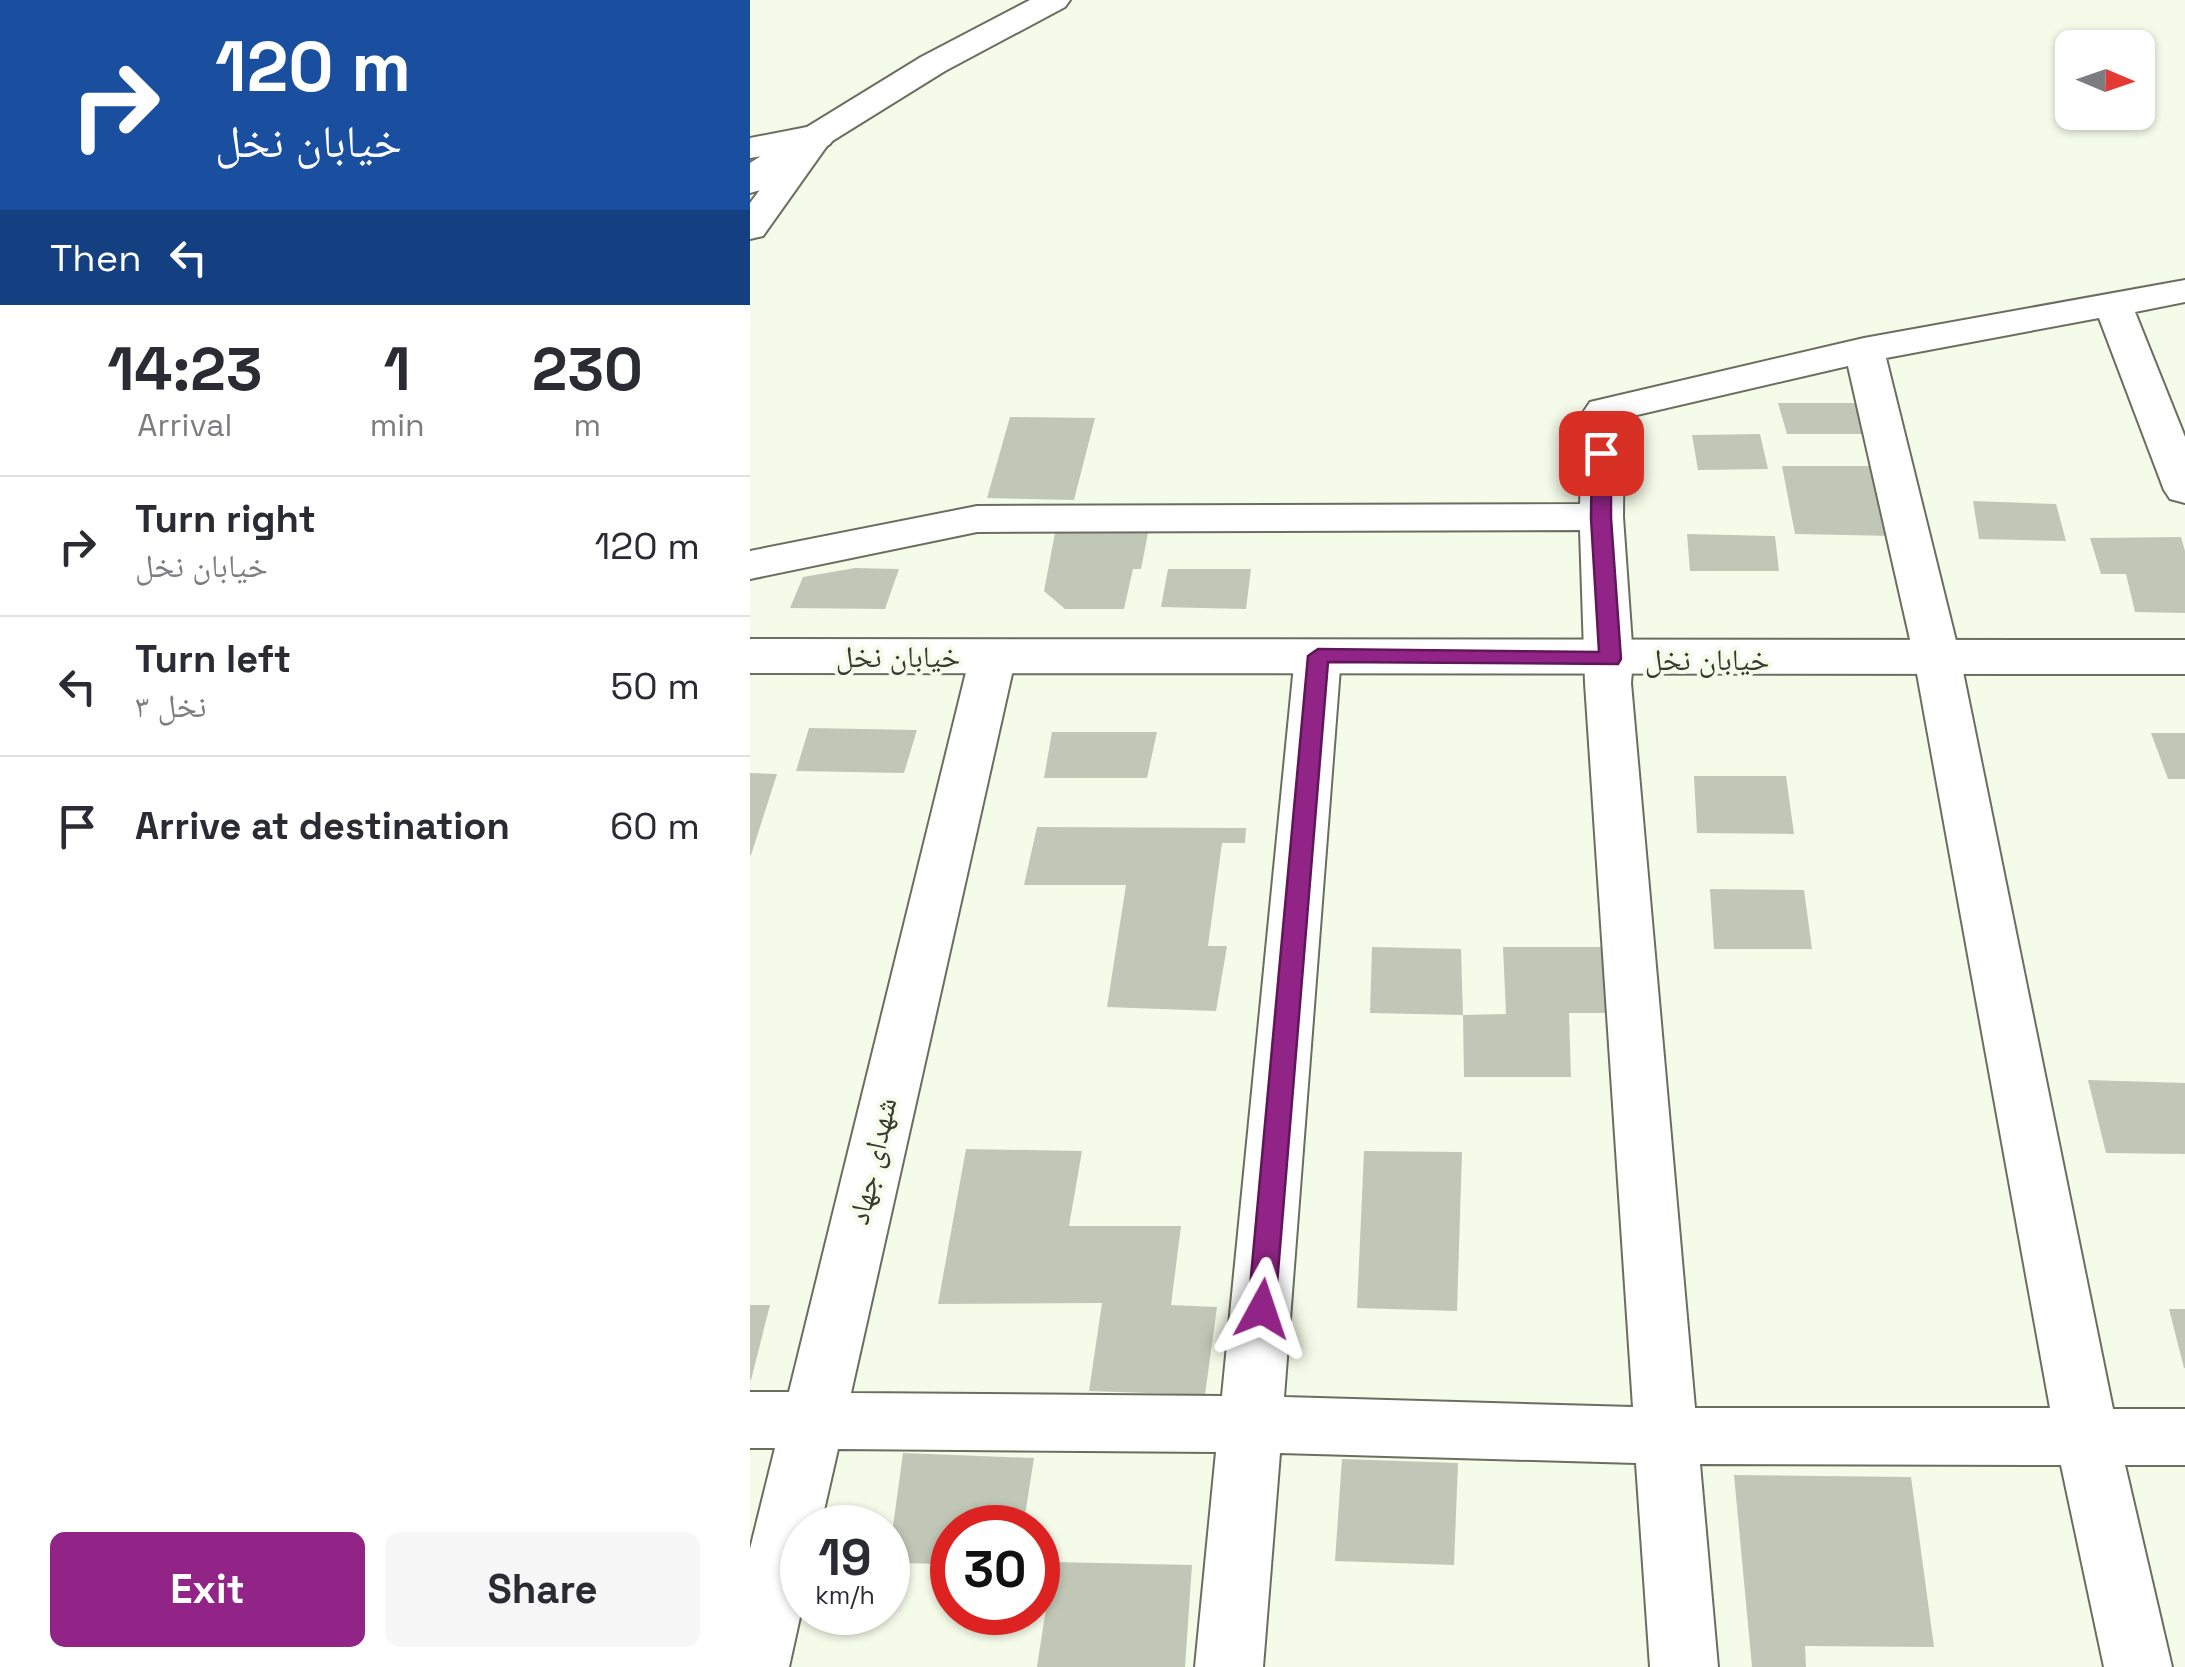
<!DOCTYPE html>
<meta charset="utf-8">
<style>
:root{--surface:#fff;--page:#f7f7f7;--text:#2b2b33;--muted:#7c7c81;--line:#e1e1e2;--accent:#912486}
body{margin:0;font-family:"Space Grotesk","Noto Naskh Arabic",sans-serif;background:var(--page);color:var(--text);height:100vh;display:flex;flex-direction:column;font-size:38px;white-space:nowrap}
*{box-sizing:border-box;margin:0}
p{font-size:32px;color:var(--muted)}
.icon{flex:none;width:55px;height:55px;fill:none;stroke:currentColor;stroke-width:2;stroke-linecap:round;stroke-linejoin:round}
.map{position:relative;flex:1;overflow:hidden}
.panel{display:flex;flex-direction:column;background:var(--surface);width:750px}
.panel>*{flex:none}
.guide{background:#1a4fa0;color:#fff;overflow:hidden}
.needle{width:65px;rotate:92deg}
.controls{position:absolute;left:1305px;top:30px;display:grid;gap:20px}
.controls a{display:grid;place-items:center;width:100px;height:100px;border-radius:15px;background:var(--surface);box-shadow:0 2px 8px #0004;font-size:50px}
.speed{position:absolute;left:30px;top:1505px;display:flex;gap:20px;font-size:50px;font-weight:700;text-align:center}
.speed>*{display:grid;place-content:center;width:130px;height:130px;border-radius:50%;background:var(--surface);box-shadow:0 2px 8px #0004;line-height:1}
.speed small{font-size:25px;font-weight:400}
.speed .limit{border:15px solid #d22;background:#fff;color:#111}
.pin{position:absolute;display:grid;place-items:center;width:85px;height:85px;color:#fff;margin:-42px;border-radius:20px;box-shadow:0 5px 15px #0006}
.me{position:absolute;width:110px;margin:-55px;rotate:5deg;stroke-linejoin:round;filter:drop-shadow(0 0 8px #0008)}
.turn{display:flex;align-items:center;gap:35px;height:210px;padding:0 50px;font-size:45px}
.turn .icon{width:130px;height:130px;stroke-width:2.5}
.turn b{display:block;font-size:70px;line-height:85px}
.then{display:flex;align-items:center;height:95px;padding:0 50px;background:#0003;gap:20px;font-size:38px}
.eta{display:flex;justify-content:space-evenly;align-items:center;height:170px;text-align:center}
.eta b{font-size:60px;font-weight:700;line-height:70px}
.action{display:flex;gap:20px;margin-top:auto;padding:20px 50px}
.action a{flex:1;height:115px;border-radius:15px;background:var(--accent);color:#fff;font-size:40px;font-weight:700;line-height:115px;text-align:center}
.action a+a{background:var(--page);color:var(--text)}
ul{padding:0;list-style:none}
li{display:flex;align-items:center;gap:30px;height:140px;padding:0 50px;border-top:2px solid var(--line)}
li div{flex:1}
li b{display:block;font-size:38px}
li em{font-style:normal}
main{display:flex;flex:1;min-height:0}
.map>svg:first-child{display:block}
.building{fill:#c1c7b6}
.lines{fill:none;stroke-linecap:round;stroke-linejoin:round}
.minor-casing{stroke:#696f5f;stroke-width:4}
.tertiary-casing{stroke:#696f5f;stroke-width:4}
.minor{fill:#fff;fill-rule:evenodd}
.tertiary{fill:#fff;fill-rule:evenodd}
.route{fill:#912486;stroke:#5e1757;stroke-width:2.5}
.labels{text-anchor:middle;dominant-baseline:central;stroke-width:8;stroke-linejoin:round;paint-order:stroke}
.street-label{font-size:30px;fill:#373933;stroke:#f5fbe9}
</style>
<main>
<section class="panel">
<div class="guide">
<div class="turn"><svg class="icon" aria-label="right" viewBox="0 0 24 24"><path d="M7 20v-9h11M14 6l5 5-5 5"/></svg><div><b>120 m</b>خیابان نخل</div></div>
<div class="then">Then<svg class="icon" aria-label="left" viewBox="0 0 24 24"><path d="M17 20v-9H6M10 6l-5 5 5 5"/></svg></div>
</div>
<div class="eta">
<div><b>14:23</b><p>Arrival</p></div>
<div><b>1</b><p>min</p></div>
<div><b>230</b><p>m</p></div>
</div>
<ul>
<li><svg class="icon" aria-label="right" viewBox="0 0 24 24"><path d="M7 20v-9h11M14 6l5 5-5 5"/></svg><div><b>Turn right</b><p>خیابان نخل</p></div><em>120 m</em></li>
<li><svg class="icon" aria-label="left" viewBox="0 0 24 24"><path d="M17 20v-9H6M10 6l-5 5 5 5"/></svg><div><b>Turn left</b><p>نخل ۳</p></div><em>50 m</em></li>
<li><svg class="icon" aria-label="arrive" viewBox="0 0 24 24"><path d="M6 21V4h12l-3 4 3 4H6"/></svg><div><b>Arrive at destination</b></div><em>60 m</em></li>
</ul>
<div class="action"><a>Exit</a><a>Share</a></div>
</section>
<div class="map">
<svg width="1435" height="1667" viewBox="0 0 1435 1667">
<rect width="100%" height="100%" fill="#f5fbe9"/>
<path class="building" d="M 1028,403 L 1117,403 L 1124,434 L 1037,434 Z
M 260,417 L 345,418 L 324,500 L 237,498 Z
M 1010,434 L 1018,469 L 948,470 L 942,435 Z
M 1032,466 L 1128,466 L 1143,536 L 1045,534 Z
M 1223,501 L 1306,504 L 1316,541 L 1229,539 Z
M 305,533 L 398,533 L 391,569 L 383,569 L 374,609 L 315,609 L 294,591 Z
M 937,534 L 1025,536 L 1029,571 L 940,571 Z
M 1431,537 L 1435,551 L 1435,613 L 1385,612 L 1376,574 L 1351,574 L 1340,538 Z
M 105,568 L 149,569 L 135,609 L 40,608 L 53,577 Z
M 418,569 L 501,569 L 496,609 L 411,607 Z
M 59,728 L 167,730 L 154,773 L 46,771 Z
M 302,732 L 407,732 L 397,778 L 294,778 Z
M 1401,733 L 1435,733 L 1435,779 L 1418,779 Z
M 0,773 L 27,774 L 1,855 L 0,855 Z
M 944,776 L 1036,776 L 1044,834 L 947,833 Z
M 287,827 L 496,828 L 495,843 L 472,843 L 458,946 L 477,946 L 466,1011 L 357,1007 L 376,885 L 274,885 Z
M 960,889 L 1054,890 L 1062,949 L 964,949 Z
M 622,947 L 711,949 L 713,1015 L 756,1014 L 753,947 L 857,947 L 860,1013 L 819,1013 L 821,1077 L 714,1077 L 713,1015 L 620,1013 Z
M 1338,1080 L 1435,1083 L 1435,1154 L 1356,1153 Z
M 216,1149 L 332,1151 L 319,1226 L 431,1226 L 421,1305 L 467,1307 L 455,1395 L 339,1391 L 352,1303 L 188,1304 Z
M 614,1151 L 712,1152 L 707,1311 L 607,1308 Z
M 0,1305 L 20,1305 L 1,1380 L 0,1380 Z
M 1419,1309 L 1435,1309 L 1435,1368 L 1434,1368 Z
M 153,1453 L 284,1458 L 273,1528 L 202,1528 L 202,1564 L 138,1563 Z
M 592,1459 L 708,1463 L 704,1565 L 585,1561 Z
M 984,1475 L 1161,1477 L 1184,1647 L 1055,1646 L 1056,1667 L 1002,1667 Z
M 303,1562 L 442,1565 L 435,1667 L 287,1667 Z"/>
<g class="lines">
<g class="minor-casing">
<path id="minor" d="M 280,0 L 320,0 L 315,7 L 195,71 L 79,143 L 13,236 L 0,239 L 0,203 L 38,152 L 0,158 L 0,138 L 57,127 L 171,57 Z
M 1435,280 L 1435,302 L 1385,312 L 1435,437 L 1435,503 L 1420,499 L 1414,490 L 1349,318 L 1136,358 L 1210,657 L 1363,1409 L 1435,1409 L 1435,1465 L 1375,1465 L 1422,1667 L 1354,1667 L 1311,1465 L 950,1464 L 968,1667 L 900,1667 L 886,1463 L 530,1453 L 513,1667 L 445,1667 L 466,1452 L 88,1449 L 70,1528 L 52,1528 L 52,1608 L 39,1667 L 0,1667 L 0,1549 L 25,1448 L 0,1448 L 0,1392 L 39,1392 L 220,656 L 227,645 L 243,641 L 259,645 L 266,656 L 101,1393 L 472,1396 L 545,655 L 552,644 L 568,640 L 584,644 L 591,655 L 534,1397 L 883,1407 L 835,683 L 830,530 L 227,532 L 0,579 L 0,551 L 227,506 L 830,504 L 834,411 L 840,402 L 1114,338 ZM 1098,366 L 1164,657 L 1300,1408 L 945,1408 L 881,683 L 883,659 L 873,517 L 874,418 Z"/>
</g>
<g class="tertiary-casing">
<path id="tertiary" d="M 67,125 L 80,128 L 86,136 L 80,144 L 14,189 L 0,193 L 0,163 L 54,128 Z
M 0,639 L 1435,640 L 1435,674 L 0,673 Z"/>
</g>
<use href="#minor" class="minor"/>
<use href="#tertiary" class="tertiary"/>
</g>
<path class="route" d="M 851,447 L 861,453 L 861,518 L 871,659 L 868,664 L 578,662 L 525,1309 L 521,1317 L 512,1321 L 502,1317 L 498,1309 L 558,656 L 568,649 L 849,652 L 841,518 L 842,453 Z"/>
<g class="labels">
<g class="street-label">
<text x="148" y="656">خیابان نخل</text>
<text x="957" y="659">خیابان نخل</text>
<text transform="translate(122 1161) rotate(-77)">شهدای جهاد</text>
</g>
</g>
</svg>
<div class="controls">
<a><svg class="needle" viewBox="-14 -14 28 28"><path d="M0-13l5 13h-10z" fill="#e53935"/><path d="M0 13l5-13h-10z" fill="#7c7c81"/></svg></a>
</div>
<div class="speed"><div>19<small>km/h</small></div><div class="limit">30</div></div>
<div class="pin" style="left:851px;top:453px;background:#d93025"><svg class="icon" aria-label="arrive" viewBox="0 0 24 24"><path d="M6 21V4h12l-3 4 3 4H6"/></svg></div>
<svg class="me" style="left:512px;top:1309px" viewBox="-20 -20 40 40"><path d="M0-17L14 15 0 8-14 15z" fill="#912486" stroke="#fff" stroke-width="4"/></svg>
</div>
</main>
